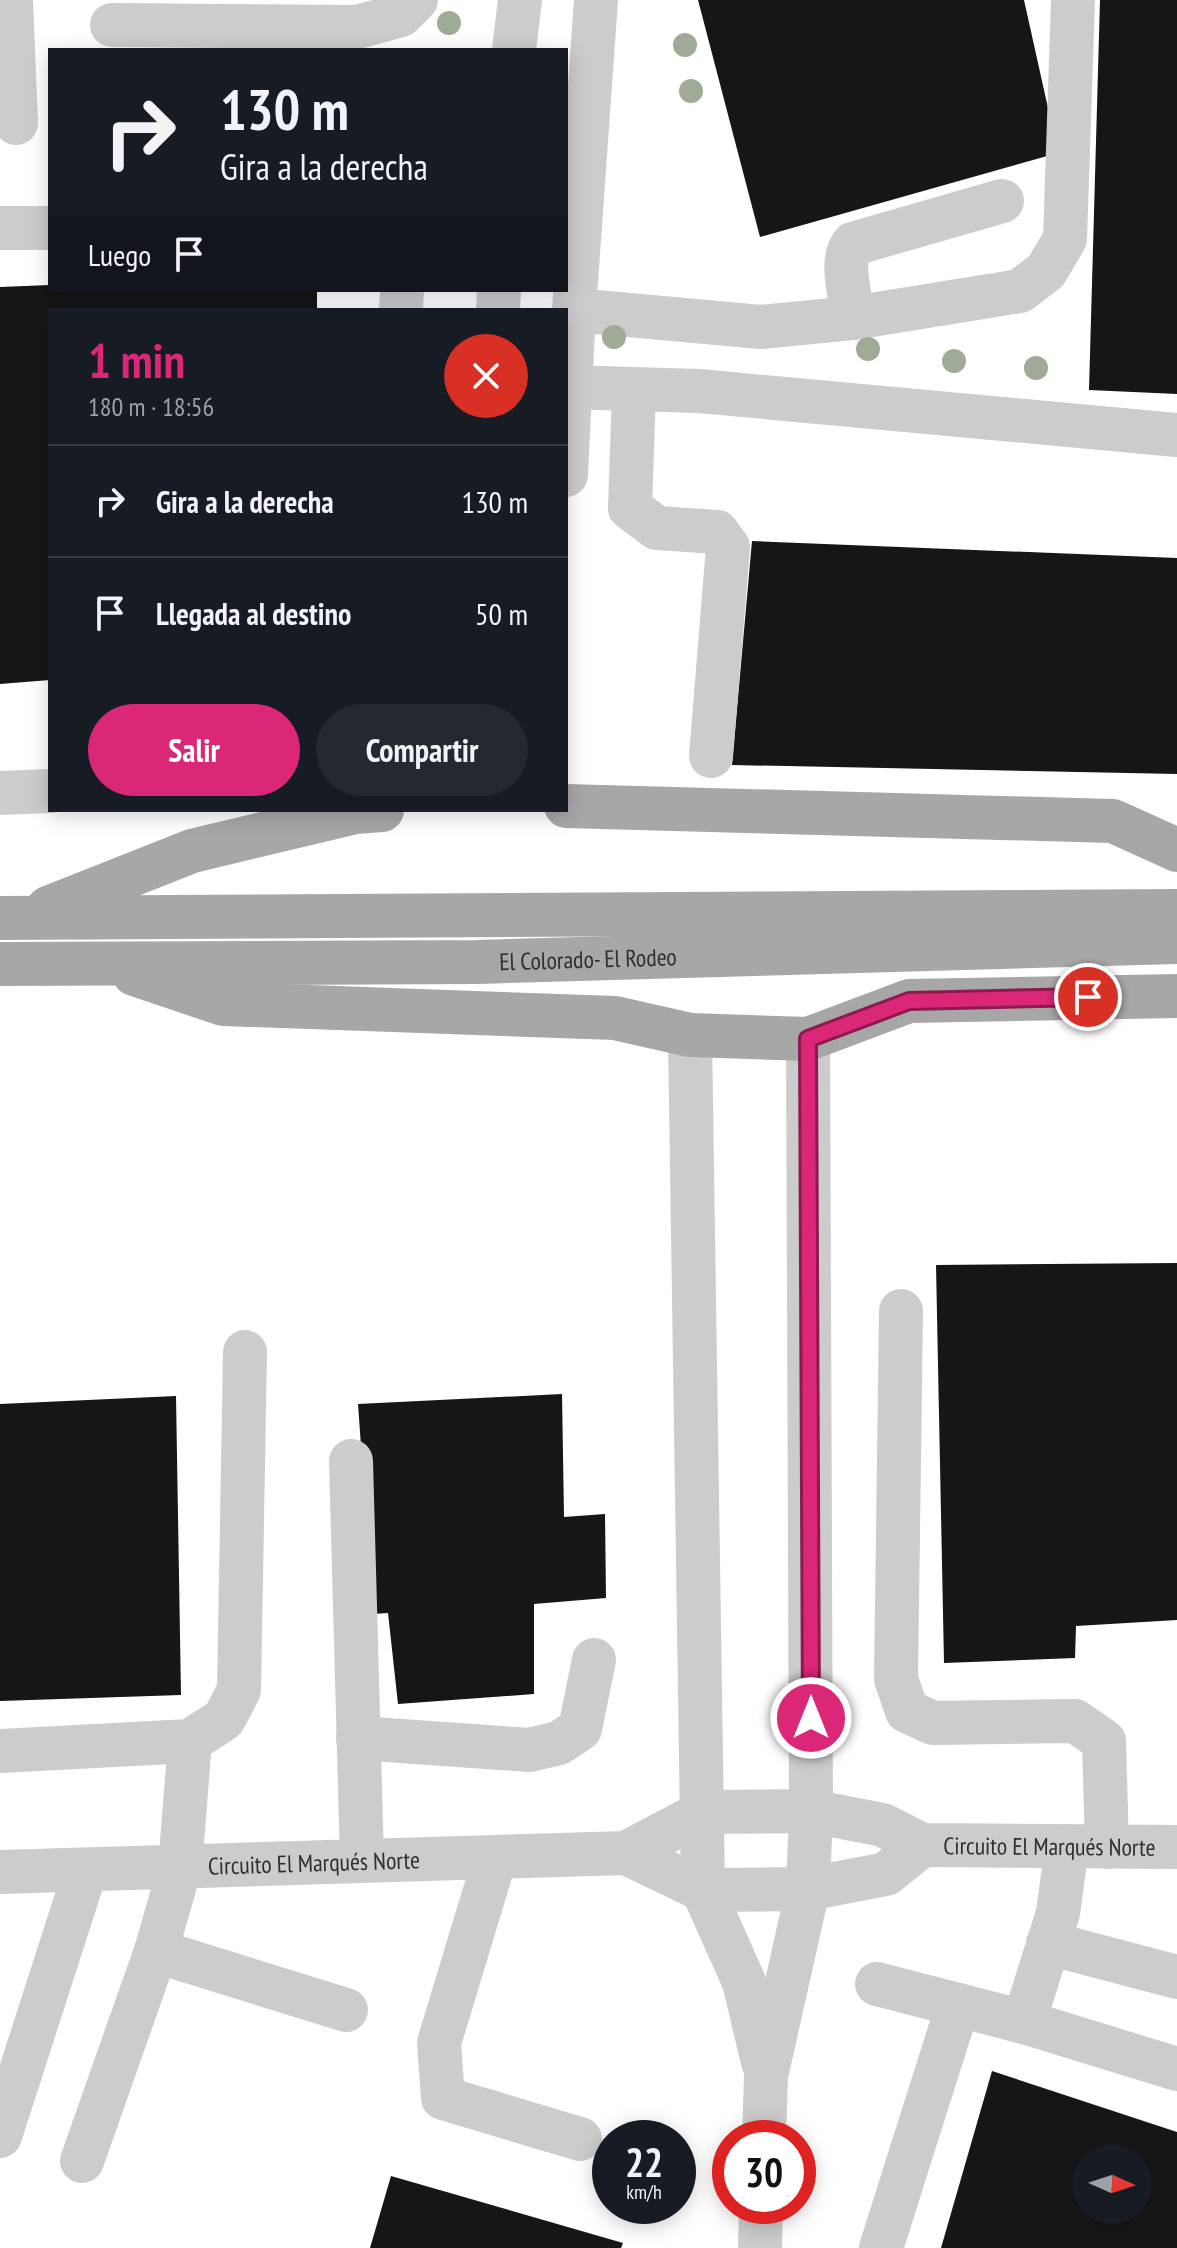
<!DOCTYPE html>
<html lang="es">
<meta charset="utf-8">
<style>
:root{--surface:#171b24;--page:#242831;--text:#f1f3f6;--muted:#9ea1a6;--line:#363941;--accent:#db2777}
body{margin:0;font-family:"PT Sans Narrow",sans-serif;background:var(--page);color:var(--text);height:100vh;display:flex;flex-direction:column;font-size:30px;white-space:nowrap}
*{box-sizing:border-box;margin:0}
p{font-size:26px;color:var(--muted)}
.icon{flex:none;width:44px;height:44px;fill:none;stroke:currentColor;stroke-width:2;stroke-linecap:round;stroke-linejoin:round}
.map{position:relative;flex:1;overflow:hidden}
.details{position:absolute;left:48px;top:308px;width:520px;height:504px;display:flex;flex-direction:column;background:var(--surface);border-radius:0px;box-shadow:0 4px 20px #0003}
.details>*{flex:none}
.top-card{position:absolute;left:48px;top:48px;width:520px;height:244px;border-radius:0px;box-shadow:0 4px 20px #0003;background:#171b24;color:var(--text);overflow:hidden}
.needle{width:52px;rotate:93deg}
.controls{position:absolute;left:1072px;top:2144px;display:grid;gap:16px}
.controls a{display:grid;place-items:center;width:80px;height:80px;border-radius:50%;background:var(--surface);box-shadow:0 4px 20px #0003;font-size:40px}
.speed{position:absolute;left:592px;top:2120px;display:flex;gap:16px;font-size:40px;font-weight:700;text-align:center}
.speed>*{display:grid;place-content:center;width:104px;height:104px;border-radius:50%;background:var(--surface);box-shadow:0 4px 20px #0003;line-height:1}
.speed small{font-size:20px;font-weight:400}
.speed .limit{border:12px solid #d22;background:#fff;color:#111}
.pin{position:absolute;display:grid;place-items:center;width:68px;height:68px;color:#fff;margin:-34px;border:4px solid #fff;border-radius:50%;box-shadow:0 2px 8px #0007}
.me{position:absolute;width:88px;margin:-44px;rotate:0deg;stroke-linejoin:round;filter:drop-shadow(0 0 6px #0008)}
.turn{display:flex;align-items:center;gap:28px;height:168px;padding:0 40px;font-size:36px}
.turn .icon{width:104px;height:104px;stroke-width:2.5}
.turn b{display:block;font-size:56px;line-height:68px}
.then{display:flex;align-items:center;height:76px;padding:0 40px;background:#0003;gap:16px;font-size:30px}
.round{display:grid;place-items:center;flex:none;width:84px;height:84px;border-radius:42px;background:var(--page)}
.head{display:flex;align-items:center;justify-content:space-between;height:136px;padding:0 40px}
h1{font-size:48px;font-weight:800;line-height:60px;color:var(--accent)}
.primary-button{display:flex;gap:16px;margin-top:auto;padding:16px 40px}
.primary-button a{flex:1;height:92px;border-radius:48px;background:var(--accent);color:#fff;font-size:32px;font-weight:800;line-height:92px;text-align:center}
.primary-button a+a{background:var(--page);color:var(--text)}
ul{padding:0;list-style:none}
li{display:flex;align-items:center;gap:24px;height:112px;padding:0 40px;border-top:2px solid var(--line)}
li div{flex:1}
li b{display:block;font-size:30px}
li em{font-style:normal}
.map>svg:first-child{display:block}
.building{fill:#161616;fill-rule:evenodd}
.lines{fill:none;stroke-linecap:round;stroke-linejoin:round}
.minor{stroke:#ccc;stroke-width:44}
.major{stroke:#a7a7a7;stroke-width:44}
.tree{fill:#9fab96}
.route-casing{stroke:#8e194d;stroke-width:20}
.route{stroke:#db2777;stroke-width:14}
.labels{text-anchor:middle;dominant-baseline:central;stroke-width:8;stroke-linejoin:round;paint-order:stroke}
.street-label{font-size:24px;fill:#2f2f2f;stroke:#fff}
</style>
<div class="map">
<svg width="1177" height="2248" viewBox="0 0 1177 2248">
<rect width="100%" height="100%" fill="#fff"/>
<path class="building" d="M 698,0 L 1024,0 L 1058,153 L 760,237 Z
M 1100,0 L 1177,0 L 1177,394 L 1089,390 Z
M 50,285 L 50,290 L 317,290 L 317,310 L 50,310 L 50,680 L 0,684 L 0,287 Z
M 752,541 L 1177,558 L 1177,774 L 732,765 Z
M 1177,1263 L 1177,1620 L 1076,1626 L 1075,1658 L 944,1663 L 936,1265 Z
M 562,1394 L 564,1517 L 605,1514 L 606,1598 L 534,1604 L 534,1694 L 398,1704 L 388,1613 L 373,1614 L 358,1404 Z
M 176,1396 L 181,1695 L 0,1701 L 0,1404 Z
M 992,2071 L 1177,2132 L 1177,2248 L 941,2248 ZM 1086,2158 L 1138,2158 L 1138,2210 L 1086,2210 Z
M 391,2176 L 623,2243 L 621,2248 L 370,2248 Z"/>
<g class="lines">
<g class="minor">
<path d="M 11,0 L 16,123"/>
<path d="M 112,25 L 357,27 L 401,15 L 416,0"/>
<path d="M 514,50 L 520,0"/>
<path d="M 0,228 L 50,228"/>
<path d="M 401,310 L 402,290"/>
<path d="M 498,310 L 499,290"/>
<path d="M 574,310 L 761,327 L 853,318 L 1020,291 L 1046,271 L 1065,239 L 1073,0"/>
<path d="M 853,318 C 851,298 839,260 853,244 L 1002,201"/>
<path d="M 566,387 L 699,391 L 1177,435"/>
<path d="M 634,391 L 630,508 L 657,528 L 717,532 L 728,547 L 711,756"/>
<path d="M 566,475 L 574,310 L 596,0"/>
<path d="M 0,793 L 50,791"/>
<path d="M 690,1035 L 703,1890 L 744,1982 L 763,2062"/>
<path d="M 901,1311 L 896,1679 L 907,1711 L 933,1723 L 1075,1721 L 1104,1741 L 1107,1847"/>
<path d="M 351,1461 L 362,1860"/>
<path d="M 358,1738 L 529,1750 L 559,1743 L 580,1729 L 594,1660"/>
<path d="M 190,1741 L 180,1867 L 156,1951 L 346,2010"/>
<path d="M 0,1751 L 190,1741 L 224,1719 L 239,1690 L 245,1352"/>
<path d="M 626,1853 L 703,1890 L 808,1889 L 886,1874 L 922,1845"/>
<path d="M 495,1858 L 439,2043 L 443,2098 L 580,2139"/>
<path id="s1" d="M 0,1872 L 626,1853 L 704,1812 L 811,1811 L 883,1825 L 922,1845 L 1177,1847"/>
<path d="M 1048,1943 L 1177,1977"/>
<path d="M 877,1984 L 1024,2022 L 1177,2069"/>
<path d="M 1024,2022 L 1058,1913 L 1067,1846"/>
<path d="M 0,2136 L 85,1872"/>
<path d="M 764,2138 L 766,2076 L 808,1889 L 811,1811 L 808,1039"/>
<path d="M 82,2161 L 156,1951"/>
<path d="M 760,2248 L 761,2206"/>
<path d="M 881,2248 L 958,2005"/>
</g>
<g class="major">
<path d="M 566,806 L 1113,821 L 1177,850"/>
<path d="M 48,908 L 192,851 L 355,812 L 382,810"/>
<path d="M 0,918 L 1177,911"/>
<path id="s2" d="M 0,964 L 477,962 L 1177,942"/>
<path d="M 134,974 L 223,1004 L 615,1018 L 690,1035 L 808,1039 L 909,1001 L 1177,996"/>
</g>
</g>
<g class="tree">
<circle cx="449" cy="23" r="12"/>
<circle cx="685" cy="45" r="12"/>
<circle cx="691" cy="91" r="12"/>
<circle cx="614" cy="337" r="12"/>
<circle cx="868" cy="349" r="12"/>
<circle cx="954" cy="361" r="12"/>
<circle cx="1036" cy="368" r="12"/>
</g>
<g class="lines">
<g class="route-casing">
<path id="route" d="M 811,1718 L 808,1039 L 909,1001 L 1088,997"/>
</g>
<use href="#route" class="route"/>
</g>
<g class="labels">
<g class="street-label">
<text stroke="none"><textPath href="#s2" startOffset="588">El Colorado- El Rodeo</textPath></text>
<text stroke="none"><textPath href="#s1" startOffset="1066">Circuito El Marqués Norte</textPath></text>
<text stroke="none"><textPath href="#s1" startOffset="314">Circuito El Marqués Norte</textPath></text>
</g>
</g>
</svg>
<div class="controls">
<a><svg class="needle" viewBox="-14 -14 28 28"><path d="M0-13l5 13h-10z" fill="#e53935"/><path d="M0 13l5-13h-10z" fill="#9ea1a6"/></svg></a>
</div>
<div class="speed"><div>22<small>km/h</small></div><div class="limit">30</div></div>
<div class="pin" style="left:1088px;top:997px;background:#d93025"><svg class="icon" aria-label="arrive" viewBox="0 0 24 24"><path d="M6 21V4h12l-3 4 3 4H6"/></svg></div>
<svg class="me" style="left:811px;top:1718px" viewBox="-20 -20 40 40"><circle r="17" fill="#db2777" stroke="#fff" stroke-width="3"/><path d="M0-11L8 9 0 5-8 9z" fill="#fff"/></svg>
<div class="top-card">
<div class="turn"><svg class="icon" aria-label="right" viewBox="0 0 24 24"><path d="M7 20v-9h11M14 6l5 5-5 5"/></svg><div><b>130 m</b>Gira a la derecha</div></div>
<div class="then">Luego<svg class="icon" aria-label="arrive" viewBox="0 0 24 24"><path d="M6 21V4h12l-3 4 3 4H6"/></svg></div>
</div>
<section class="details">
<div class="head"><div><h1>1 min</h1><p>180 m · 18:56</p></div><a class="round" style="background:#d93025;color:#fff"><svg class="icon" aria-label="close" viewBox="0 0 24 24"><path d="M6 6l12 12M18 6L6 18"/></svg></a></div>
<ul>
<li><svg class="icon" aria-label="right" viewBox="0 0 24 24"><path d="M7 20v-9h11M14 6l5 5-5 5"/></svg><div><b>Gira a la derecha</b></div><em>130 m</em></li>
<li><svg class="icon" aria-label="arrive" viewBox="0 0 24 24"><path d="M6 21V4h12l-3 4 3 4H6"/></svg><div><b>Llegada al destino</b></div><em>50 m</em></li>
</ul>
<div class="primary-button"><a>Salir</a><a>Compartir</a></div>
</section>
</div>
